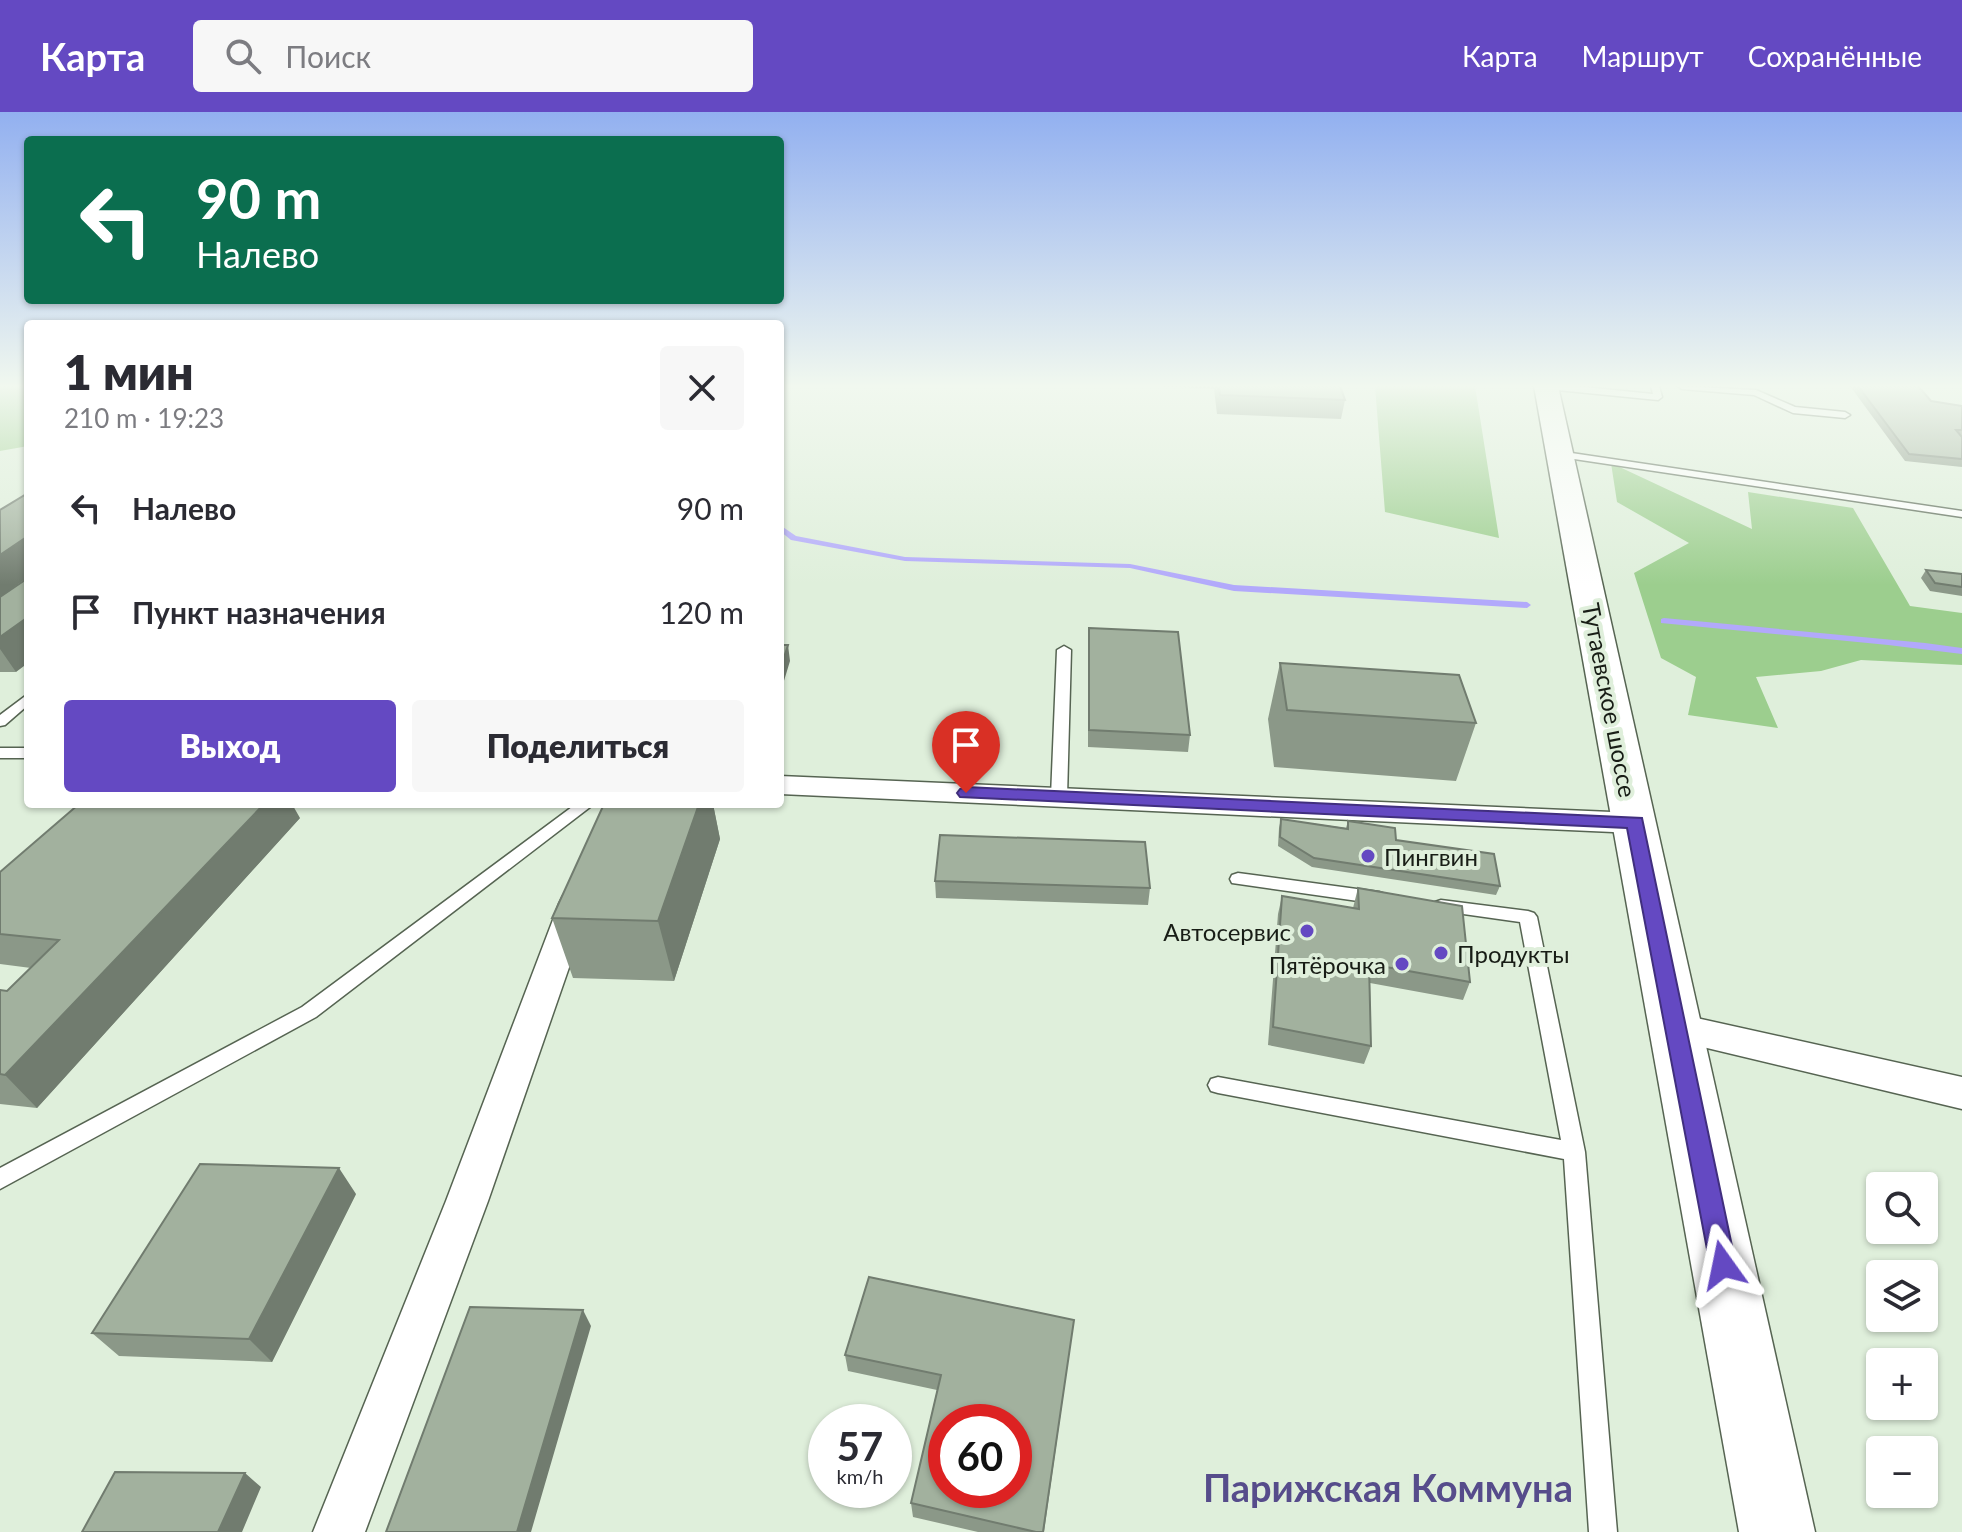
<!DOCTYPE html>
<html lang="ru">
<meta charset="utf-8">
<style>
:root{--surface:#fff;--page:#f7f7f7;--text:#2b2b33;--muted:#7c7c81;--accent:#6449c2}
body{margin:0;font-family:Lato,sans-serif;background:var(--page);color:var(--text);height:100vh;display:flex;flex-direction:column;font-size:30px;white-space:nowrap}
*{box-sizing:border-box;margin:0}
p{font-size:26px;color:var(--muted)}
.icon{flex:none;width:44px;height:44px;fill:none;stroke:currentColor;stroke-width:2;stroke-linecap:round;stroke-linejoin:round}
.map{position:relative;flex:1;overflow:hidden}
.side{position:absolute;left:24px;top:208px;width:760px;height:488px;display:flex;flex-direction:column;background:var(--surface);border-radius:8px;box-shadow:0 2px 6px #0004}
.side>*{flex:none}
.banner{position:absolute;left:24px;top:24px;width:760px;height:168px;border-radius:8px;box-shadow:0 2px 6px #0004;background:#0b6e4f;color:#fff;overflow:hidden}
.buttons{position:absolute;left:1866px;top:1060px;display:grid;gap:16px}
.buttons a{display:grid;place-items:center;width:72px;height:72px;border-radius:8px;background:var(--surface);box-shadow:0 2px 6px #0004;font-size:40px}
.speed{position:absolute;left:808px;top:1292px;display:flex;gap:16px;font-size:40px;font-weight:700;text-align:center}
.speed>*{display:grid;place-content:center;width:104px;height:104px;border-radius:50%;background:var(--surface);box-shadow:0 2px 6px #0004;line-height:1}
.speed small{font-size:20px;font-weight:400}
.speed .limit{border:12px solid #d22;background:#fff;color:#111}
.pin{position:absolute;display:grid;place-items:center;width:68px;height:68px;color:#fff;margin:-82px -34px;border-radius:50% 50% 50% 0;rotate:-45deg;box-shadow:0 0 8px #0007}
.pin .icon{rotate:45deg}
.me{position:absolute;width:88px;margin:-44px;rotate:348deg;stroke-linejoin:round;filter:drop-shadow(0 0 6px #0008)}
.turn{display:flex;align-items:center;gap:28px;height:168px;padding:0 40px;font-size:36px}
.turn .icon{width:104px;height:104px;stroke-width:2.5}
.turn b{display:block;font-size:56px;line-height:68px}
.round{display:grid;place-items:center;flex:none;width:84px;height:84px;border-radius:8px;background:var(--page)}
.head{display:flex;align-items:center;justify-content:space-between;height:136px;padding:0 40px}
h1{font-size:48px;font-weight:800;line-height:60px}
.button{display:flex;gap:16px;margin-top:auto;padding:16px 40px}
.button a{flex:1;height:92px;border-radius:8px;background:var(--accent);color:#fff;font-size:32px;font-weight:800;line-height:92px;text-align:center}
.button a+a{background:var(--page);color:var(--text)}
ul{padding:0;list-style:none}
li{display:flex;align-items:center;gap:24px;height:104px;padding:0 40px}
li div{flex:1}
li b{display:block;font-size:30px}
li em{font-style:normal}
header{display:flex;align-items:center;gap:48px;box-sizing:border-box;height:112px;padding:0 40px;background:var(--accent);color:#fff}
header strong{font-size:38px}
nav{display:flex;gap:44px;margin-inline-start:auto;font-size:28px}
.search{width:560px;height:72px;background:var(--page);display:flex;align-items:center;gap:20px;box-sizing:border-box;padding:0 28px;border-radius:8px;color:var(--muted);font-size:30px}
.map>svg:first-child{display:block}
.green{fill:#9cce8e}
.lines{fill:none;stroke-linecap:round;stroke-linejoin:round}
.stream{fill:#b2a9fb;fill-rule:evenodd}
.service-casing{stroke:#566452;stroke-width:3}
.minor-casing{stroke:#566452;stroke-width:3}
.primary-casing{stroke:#566452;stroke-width:3}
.service{fill:#fff;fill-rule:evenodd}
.minor{fill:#fff;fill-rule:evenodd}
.primary{fill:#fff;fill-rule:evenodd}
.wall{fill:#8b9888}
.shaded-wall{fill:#717c6f}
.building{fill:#a2b19e;stroke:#717c6f;stroke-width:2;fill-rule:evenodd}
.route{fill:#6449c2;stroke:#412f7e;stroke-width:2}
.poi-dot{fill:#6449c2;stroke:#dfefdb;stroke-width:3}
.labels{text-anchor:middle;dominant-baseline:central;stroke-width:8;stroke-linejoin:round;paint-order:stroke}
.street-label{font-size:24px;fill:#181d16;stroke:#dfefdb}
.poi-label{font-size:24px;fill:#181d16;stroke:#dfefdb;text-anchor:start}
.near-district-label{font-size:38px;font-weight:bold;fill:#564c8b;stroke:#dfefdb}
</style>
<header>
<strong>Карта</strong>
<div class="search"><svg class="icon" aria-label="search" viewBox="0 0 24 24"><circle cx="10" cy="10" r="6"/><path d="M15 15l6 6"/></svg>Поиск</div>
<nav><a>Карта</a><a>Маршрут</a><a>Сохранённые</a></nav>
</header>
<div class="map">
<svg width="1962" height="1420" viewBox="0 0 1962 1420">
<rect width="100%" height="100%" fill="#dfefdb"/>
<path class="green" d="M 0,274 L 28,274 L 28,334 L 0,339 Z
M 1375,274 L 1475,274 L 1499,426 L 1385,400 Z
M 1611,351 L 1752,417 L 1748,380 L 1853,396 L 1910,494 L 1962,501 L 1962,553 L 1861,548 L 1821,559 L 1756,565 L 1778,616 L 1688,603 L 1696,565 L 1661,546 L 1634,461 L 1689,431 L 1617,390 Z"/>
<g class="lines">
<path class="stream" d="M 780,413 L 796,424 L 905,445 L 1130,452 L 1234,473 L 1527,490 L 1531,493 L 1527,496 L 1234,479 L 1130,456 L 905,449 L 791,428 L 780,419 Z
M 1664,506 L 1925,531 L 1962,536 L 1962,542 L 1888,533 L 1661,511 L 1661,507 Z"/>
<g class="service-casing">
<path id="service" d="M 1543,274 L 1574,274 L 1653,282 L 1651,274 L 1659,274 L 1662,285 L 1658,288 L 1547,277 Z
M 1678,274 L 1756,278 L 1795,295 L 1845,300 L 1850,303 L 1845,306 L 1793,301 L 1754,283 L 1682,277 Z
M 1558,339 L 1962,399 L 1962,405 L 1554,344 L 1554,340 Z
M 1064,534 L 1071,538 L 1067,685 L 1059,690 L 1051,685 L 1057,538 Z
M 28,582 L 28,593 L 5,613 L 0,614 L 0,603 Z
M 0,636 L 28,636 L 28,646 L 0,646 Z
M 576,692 L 594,692 L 316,905 L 0,1077 L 0,1056 L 302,895 Z
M 1238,761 L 1379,780 L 1385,782 L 1388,786 L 1385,790 L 1379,792 L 1232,771 L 1230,767 L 1232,763 Z
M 1441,788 L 1528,799 L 1534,801 L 1537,805 L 1585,1040 L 1617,1420 L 1589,1420 L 1564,1047 L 1218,981 L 1211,979 L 1208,973 L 1211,967 L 1218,965 L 1561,1028 L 1520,810 L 1435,798 L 1432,794 L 1435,790 Z"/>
</g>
<g class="minor-casing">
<path id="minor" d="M 780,664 L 1635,701 L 1646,704 L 1650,711 L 1646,718 L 1635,721 L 780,682 Z
M 575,780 L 587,784 L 591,792 L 488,1089 L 365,1420 L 313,1420 L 446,1089 L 559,792 L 563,784 Z
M 1674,901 L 1962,965 L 1962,997 L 1661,925 L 1656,915 L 1661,905 Z"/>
</g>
<g class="primary-casing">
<path id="primary" d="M 1534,274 L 1558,274 L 1815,1420 L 1739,1420 Z"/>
</g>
<use href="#service" class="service"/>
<use href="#minor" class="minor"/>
<use href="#primary" class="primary"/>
</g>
<path class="wall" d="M 1154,274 L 1340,274 L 1345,288 L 1341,307 L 1217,302 L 1214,277 Z
M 1850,274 L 1918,274 L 1931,289 L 1962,294 L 1962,355 L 1905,349 Z
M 1926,458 L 1962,462 L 1962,484 L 1930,479 L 1921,466 Z
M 0,485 L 16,560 L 0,560 Z
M 1089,516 L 1190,623 L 1188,640 L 1088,635 L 1088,533 Z
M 1280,551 L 1476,611 L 1456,669 L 1274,655 L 1268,607 Z
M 604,692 L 713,692 L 720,727 L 674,869 L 573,866 L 552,806 Z
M 300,706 L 37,996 L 0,992 L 0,878 L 7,879 L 31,856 L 0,852 L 0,760 Z
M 1281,707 L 1346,716 L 1348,709 L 1396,728 L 1500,774 L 1496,783 L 1312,755 L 1278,734 L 1279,716 Z
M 935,769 L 1150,776 L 1148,793 L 936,786 Z
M 1358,776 L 1470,870 L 1463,888 L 1370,871 L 1371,934 L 1364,952 L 1268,933 L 1278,802 L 1282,784 L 1353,796 Z
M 356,1082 L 272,1250 L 119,1244 L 92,1221 Z
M 1074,1208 L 1044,1420 L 978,1420 L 913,1405 L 911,1391 L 937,1278 L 848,1259 L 845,1243 Z"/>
<path class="shaded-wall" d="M 28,424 L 28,465 L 0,485 L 0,443 Z
M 28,505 L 28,551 L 16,560 L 0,537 L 0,525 Z
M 788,533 L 790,549 L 780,582 L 780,558 Z
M 264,692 L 292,692 L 300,706 L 37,996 L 5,963 Z
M 699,692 L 713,692 L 720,727 L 674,869 L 658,809 Z
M 339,1056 L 356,1082 L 272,1250 L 249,1227 Z
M 583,1198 L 591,1214 L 531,1420 L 517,1420 Z
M 245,1361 L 261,1375 L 242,1420 L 218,1420 Z"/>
<path class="building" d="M 1219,274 L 1340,274 L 1345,288 L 1220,283 Z
M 1858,274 L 1918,274 L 1931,289 L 1962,294 L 1962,318 L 1956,318 L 1962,325 L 1962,347 L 1909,342 Z
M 28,381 L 28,424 L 0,443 L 0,398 Z
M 1926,458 L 1962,462 L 1962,475 L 1935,471 Z
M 28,466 L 28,505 L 0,525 L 0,485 Z
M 1089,516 L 1178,520 L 1190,623 L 1089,618 Z
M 780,533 L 788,533 L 780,558 Z
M 1280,551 L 1459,563 L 1476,611 L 1287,598 Z
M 79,692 L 264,692 L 5,963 L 0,962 L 0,878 L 7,879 L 59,828 L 0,822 L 0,760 Z
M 604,692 L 699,692 L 658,809 L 552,806 Z
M 1281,707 L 1348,717 L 1348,709 L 1395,716 L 1396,728 L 1494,742 L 1500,774 L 1314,746 L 1280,725 Z
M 940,723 L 1145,730 L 1150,776 L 935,769 Z
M 1358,776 L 1462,794 L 1470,870 L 1369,852 L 1371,934 L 1273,915 L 1282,784 L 1359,797 Z
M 200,1052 L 339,1056 L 249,1227 L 92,1221 Z
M 869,1165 L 1074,1208 L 1043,1420 L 1036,1420 L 911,1391 L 941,1263 L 845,1243 ZM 946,1310 L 1014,1310 L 1014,1378 L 946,1378 Z
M 470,1195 L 583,1198 L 517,1420 L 386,1420 Z
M 115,1360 L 245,1361 L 218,1420 L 82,1420 Z"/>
<linearGradient id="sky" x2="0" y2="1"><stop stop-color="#92b0f0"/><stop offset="0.58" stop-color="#f1f8ef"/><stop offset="1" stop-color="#f1f8ef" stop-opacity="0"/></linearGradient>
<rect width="1962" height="473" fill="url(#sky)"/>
<path class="route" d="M 966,675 L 1642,706 L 1736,1153 L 1732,1162 L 1723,1165 L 1714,1162 L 1710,1153 L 1627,716 L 960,685 L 957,681 L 960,677 Z"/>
<g class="poi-dot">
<circle cx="1368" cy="744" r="8"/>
<circle cx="1307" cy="819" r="8"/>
<circle cx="1441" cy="841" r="8"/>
<circle cx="1402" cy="852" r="8"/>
</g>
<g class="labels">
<g class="street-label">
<text transform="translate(1610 588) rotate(79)">Тутаевское шоссе</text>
</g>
<g class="poi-label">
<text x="1384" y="744">Пингвин</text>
<text x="1291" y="819" text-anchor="end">Автосервис</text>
<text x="1457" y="841">Продукты</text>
<text x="1386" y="852" text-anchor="end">Пятёрочка</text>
</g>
<g class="near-district-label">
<text x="1388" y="1375">Парижская Коммуна</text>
</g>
</g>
</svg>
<div class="buttons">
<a><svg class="icon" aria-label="search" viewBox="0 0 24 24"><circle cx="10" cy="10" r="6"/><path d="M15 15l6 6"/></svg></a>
<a><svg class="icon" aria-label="layers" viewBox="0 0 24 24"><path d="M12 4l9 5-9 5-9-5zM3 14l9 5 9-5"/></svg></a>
<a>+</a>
<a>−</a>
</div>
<div class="speed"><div>57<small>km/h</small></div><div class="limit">60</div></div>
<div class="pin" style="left:966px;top:681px;background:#d93025"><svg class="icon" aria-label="arrive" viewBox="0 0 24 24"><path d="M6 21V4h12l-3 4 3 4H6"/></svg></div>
<svg class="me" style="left:1723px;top:1153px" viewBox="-20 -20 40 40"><path d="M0-17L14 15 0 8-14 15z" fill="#6449c2" stroke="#fff" stroke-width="4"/></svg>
<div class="banner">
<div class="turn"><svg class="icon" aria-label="left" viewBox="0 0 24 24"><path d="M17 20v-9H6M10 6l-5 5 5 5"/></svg><div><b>90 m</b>Налево</div></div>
</div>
<section class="side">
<div class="head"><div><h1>1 мин</h1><p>210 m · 19:23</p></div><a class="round"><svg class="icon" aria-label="close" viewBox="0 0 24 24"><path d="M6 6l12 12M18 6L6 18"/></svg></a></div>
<ul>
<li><svg class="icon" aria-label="left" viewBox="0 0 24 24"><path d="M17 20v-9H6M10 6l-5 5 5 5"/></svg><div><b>Налево</b></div><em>90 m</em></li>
<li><svg class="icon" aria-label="arrive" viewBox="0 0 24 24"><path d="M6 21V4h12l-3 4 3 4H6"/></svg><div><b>Пункт назначения</b></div><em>120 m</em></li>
</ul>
<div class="button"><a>Выход</a><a>Поделиться</a></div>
</section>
</div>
